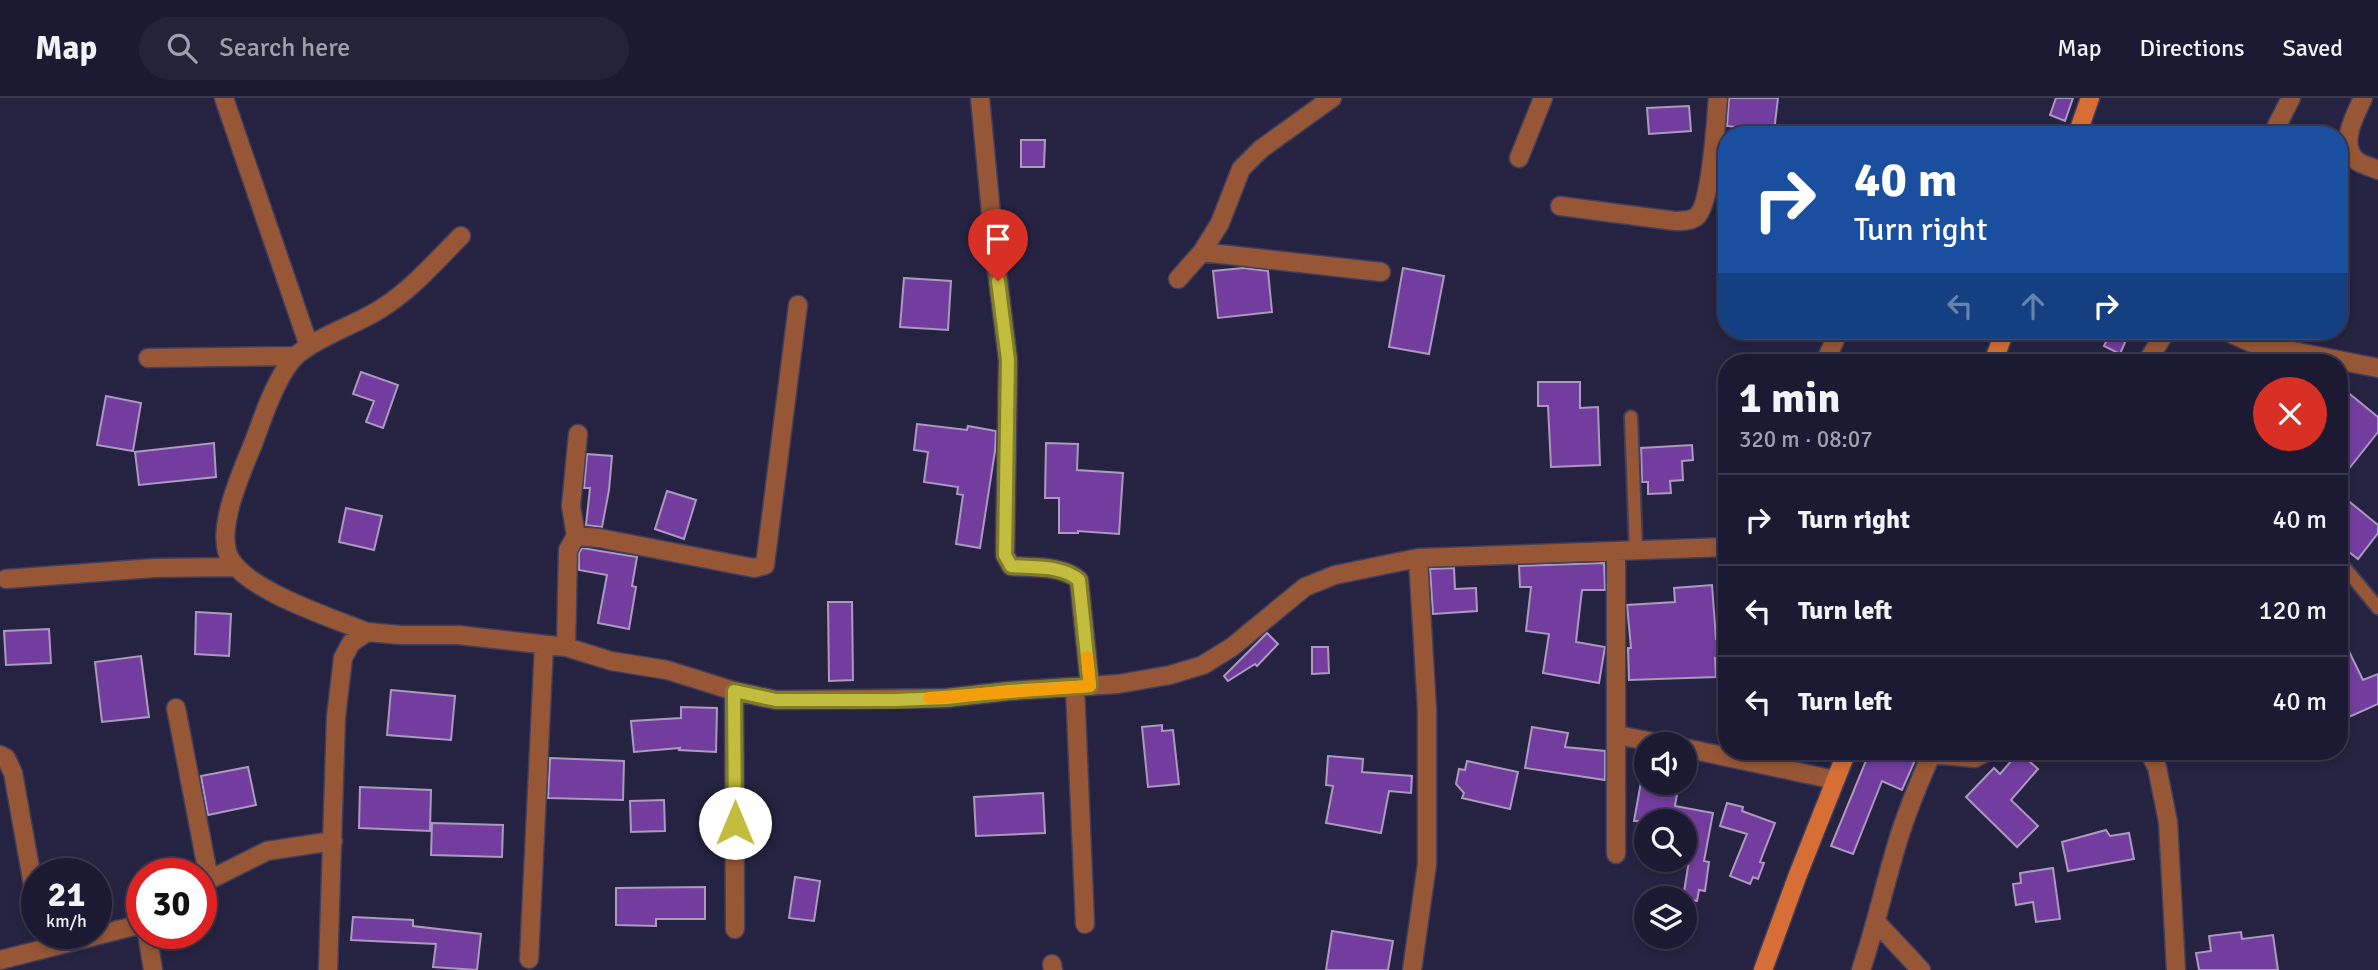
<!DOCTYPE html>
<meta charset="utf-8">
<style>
:root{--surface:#1c1a32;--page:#25233a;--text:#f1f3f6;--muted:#a0a1ac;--line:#3a384d}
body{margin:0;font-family:Signika,sans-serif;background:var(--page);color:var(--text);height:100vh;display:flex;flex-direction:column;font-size:26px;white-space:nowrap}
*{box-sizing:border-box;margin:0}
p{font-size:23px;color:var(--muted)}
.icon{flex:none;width:38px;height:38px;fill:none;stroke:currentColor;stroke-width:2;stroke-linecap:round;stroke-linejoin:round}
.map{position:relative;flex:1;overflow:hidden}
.sheet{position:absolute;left:1718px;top:256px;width:630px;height:406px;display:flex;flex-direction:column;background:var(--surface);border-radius:28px;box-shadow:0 4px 10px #0003,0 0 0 2px var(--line)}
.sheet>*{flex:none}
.top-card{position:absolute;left:1718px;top:28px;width:630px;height:214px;border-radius:28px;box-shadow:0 4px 10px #0003,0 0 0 2px var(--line);background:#1a4fa0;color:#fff;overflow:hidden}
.controls{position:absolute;left:1634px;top:634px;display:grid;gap:14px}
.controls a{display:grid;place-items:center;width:63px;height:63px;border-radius:50%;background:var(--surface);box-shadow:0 4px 10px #0003,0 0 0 2px var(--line);font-size:35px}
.speed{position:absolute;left:21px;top:760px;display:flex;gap:14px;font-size:35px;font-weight:700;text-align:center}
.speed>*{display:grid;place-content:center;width:91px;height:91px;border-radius:50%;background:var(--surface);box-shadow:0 4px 10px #0003,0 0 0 2px var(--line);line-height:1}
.speed small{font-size:18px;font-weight:400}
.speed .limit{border:10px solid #d22;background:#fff;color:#111}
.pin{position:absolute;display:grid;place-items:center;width:60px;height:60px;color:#fff;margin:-72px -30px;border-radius:50% 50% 50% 0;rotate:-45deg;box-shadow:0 0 7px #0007}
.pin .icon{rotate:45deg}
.me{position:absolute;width:77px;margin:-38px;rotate:0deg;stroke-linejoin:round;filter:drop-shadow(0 0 5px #0008)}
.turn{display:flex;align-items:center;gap:24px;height:147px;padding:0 21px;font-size:32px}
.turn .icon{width:91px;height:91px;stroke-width:2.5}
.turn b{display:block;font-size:49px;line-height:60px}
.lanes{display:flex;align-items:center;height:66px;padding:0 21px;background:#0003;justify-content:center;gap:35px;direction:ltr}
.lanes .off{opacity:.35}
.round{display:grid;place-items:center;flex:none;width:74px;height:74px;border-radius:37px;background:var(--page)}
.headline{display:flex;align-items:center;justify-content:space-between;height:119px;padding:0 21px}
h1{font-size:42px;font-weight:700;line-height:52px}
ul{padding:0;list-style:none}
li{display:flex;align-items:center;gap:21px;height:91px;padding:0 21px;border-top:2px solid var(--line)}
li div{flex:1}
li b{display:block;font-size:26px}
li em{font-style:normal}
header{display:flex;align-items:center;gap:42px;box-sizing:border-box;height:98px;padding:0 35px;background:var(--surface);border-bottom:2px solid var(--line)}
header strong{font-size:33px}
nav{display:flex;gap:38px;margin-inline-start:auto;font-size:24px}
.search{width:490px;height:63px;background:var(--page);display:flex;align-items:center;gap:18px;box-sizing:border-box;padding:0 24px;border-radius:38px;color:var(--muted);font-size:26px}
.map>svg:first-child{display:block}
.building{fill:#733d9f;stroke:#ab99be;stroke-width:2}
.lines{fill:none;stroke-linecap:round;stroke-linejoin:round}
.lane-casing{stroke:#423f5c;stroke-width:16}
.street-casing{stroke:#423f5c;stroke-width:21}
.secondary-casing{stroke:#423f5c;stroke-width:21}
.lane{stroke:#975736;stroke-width:12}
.street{stroke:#975736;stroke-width:18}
.secondary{stroke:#d66e35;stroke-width:18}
.route-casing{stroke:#7f7b29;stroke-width:18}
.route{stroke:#c3bd3f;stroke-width:12}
.slow{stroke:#f59e0b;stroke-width:12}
</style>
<header>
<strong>Map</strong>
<div class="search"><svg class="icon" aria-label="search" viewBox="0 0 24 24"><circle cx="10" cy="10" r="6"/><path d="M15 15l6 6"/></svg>Search here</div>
<nav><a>Map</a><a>Directions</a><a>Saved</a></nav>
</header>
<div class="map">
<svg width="2378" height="872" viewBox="0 0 2378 872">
<rect width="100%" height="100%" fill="#262342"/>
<path class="building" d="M 1729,0 L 1778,0 L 1774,34 L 1727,28 Z
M 2056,0 L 2073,0 L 2065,23 L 2050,17 Z
M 1689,8 L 1691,33 L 1649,36 L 1647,10 Z
M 1021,42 L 1045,42 L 1044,69 L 1021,69 Z
M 1243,170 L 1268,173 L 1272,214 L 1218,220 L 1213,173 Z
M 1403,170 L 1444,178 L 1429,256 L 1389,249 Z
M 904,180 L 951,183 L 948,232 L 900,229 Z
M 2111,233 L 2130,233 L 2120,256 L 2104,248 Z
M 361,274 L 398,287 L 383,330 L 366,324 L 374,303 L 353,296 Z
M 1538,284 L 1580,284 L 1580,310 L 1598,309 L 1600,367 L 1551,369 L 1548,308 L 1538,308 Z
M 2340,288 L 2378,319 L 2378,334 L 2340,382 Z
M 106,298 L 141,305 L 133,353 L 97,347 Z
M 917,326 L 967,332 L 968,328 L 996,333 L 995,353 L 980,450 L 956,446 L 963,397 L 957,396 L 958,389 L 924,384 L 928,354 L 914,352 Z
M 214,345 L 216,379 L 139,387 L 135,354 Z
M 1046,345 L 1078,346 L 1077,372 L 1123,375 L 1119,436 L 1078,433 L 1078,435 L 1059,435 L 1059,400 L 1045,400 Z
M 1692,347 L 1693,362 L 1682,363 L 1683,382 L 1670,383 L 1671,395 L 1648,396 L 1648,384 L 1642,384 L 1641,350 Z
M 587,356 L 612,358 L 609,392 L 602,429 L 586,427 L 590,390 L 584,390 Z
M 667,393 L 696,402 L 684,441 L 655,431 Z
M 2340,396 L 2378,427 L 2378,435 L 2358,461 L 2340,447 Z
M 346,410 L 382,418 L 374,452 L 339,444 Z
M 582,450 L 637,459 L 632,488 L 636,489 L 629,531 L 598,525 L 607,477 L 579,472 L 579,455 Z
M 1604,465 L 1605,492 L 1582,492 L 1576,544 L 1605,549 L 1599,585 L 1543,575 L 1549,536 L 1526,533 L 1531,489 L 1520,489 L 1519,468 Z
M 1454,470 L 1455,491 L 1476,490 L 1477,513 L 1433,516 L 1430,471 Z
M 1712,487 L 1716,541 L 1727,545 L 1727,565 L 1715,560 L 1716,579 L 1629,582 L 1628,550 L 1631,550 L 1627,507 L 1675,504 L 1674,490 Z
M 828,504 L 852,504 L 853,582 L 829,583 Z
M 196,514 L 231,516 L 229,558 L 195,556 Z
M 49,531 L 51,565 L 6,567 L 4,533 Z
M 1267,535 L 1278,546 L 1257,568 L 1255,566 L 1228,583 L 1224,578 Z
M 2340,535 L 2363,582 L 2378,576 L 2378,606 L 2340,623 Z
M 1312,549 L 1328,549 L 1329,575 L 1312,576 Z
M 141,558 L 149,619 L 102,624 L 95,564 Z
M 391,592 L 455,598 L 451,642 L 387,637 Z
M 681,609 L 717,610 L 716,654 L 679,652 L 680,650 L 634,654 L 631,623 L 681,620 Z
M 1162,627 L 1162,633 L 1173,632 L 1179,686 L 1148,689 L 1142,629 Z
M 1532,629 L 1568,635 L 1565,649 L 1605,653 L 1605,682 L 1525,670 Z
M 1870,653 L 1919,653 L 1902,692 L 1882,683 L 1853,756 L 1831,748 Z
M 2019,654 L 2038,671 L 2011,702 L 2038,728 L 2017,749 L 1966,699 L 1994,670 L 2000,676 Z
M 1328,658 L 1363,661 L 1362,674 L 1412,678 L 1411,695 L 1389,693 L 1381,735 L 1326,725 L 1333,688 L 1326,687 Z
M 550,660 L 624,663 L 623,702 L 548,700 Z
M 1467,663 L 1518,674 L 1510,711 L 1462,700 L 1464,695 L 1456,686 L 1459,671 L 1465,672 Z
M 248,669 L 256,707 L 208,717 L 201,678 Z
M 1641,684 L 1679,684 L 1675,708 L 1713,715 L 1704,763 L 1709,764 L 1705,793 L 1699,792 L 1697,803 L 1683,800 L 1691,750 L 1685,749 L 1685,723 L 1634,723 Z
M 360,689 L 431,692 L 430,733 L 359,730 Z
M 1043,695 L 1045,735 L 976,738 L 974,699 Z
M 664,702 L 665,733 L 631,734 L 630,703 Z
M 1727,705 L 1743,709 L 1742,713 L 1775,725 L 1760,764 L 1764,765 L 1758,781 L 1753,779 L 1750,786 L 1730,778 L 1747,736 L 1720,728 Z
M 432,725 L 503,727 L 502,759 L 431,757 Z
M 2106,732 L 2110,738 L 2129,735 L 2134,761 L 2068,773 L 2062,744 Z
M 2053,770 L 2060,821 L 2036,824 L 2033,804 L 2016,807 L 2013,786 L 2021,785 L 2020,775 Z
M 795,779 L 820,783 L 814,823 L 789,820 Z
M 705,789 L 705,821 L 656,821 L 656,828 L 616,827 L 616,790 Z
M 353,819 L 413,822 L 413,828 L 481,836 L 477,872 L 433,869 L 436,846 L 351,842 Z
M 1332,833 L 1393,843 L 1388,872 L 1326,872 Z
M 2241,834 L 2242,841 L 2273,837 L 2278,872 L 2199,872 L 2196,855 L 2211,853 L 2209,838 Z"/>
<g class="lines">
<g class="lane-casing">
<path id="lane" d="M 1631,319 L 1636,452
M 2340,464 L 2378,510"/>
</g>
<g class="street-casing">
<path id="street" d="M 224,0 L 309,248
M 980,0 L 995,157 L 1008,262 L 1005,457 L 1011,468 C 1033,470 1062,467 1079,482 L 1090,588
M 2363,0 C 2355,17 2338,47 2357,63 C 2362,67 2372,69 2378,72
M 2272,37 L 2291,0
M 1519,60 L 1543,0
M 1560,108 L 1675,123 C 1682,123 1690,123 1696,119 C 1711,108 1716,22 1718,0
M 1202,154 L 1381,174
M 1178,181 L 1202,154 L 1220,125 L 1241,71 L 1261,51 L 1332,0
M 2225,233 L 2252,245 L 2378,270
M 148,260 L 296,258
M 1825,264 L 1839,233
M 2147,264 L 2166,233
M 576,438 L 571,408 L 578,336
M 1616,453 L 1616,756
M 6,481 L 154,470 L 235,469
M 367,534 C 333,520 236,490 227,453 C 219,424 242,373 253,346 C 263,320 277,274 298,256 C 323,236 356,227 382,210 C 412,191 436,163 461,138
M 566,549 L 568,452 L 576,438 L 599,440 L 754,470 L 765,467 L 798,207
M 1075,589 L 1085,826
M 734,593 L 735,831
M 176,610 L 209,781
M 1617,637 L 1663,646
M 1685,650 L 1835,682
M 2148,653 L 2157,669 L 2168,724 L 2176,872
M 1931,656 L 1975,660 L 1988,653
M 0,657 L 6,660 L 13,675 L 37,809
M 201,786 L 267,753 L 333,743
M 1877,825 L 1921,872
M 147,835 L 153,872
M 529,861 L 544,547
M 0,862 L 142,826
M 1052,866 L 1053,872
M 328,872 L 336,619 L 343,560 L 351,545 L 367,534 L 400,537 L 458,537 L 566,549 L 611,563 L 667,572 L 734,593 L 776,602 L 946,600 L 1009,593 L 1118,586 L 1170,577 L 1203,567 L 1232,549 L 1305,489 L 1335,477 L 1418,460 L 1727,449
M 1412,872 L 1427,766 L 1427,612 L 1418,460
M 1861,872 C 1874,833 1883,794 1894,756 C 1904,720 1918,686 1933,653"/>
</g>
<g class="secondary-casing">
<path id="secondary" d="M 2077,37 L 2090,0
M 1993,264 L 2005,233
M 1763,872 L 1797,779 L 1847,653"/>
</g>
<use href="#lane" class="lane"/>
<use href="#street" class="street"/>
<use href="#secondary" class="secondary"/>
</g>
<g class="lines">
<g class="route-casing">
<path id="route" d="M 735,725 L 734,593 L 776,602 L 894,602 L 946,600 L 1009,593 L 1090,588 L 1079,482 C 1062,467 1033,470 1011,468 L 1005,457 L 1008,262 L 998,183"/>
</g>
<use href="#route" class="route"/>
<path class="slow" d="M 929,600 L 1090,588 L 1087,559"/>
</g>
</svg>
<div class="controls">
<a><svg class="icon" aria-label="sound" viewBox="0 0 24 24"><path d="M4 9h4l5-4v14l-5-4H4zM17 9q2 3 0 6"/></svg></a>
<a><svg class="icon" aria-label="search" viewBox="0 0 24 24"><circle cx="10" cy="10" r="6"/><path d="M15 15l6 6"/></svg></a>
<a><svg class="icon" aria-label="layers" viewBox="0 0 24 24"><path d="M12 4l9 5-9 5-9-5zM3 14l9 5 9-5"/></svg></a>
</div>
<div class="speed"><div>21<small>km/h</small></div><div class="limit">30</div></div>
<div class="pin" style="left:998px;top:183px;background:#d93025"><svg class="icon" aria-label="arrive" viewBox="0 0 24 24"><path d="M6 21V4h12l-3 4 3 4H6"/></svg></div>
<svg class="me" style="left:735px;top:725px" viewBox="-20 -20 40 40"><circle r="19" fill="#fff"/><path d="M0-13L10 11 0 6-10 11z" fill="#c3bd3f"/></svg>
<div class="top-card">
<div class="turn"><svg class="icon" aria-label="right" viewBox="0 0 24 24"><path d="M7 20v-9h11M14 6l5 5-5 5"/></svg><div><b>40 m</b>Turn right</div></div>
<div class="lanes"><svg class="icon off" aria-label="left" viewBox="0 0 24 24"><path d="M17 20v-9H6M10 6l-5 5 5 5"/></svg><svg class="icon off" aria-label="ahead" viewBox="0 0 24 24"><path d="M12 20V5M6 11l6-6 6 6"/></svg><svg class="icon" aria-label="right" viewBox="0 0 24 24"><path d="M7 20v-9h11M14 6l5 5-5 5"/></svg></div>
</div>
<section class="sheet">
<div class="headline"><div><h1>1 min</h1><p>320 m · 08:07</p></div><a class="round" style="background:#d93025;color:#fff"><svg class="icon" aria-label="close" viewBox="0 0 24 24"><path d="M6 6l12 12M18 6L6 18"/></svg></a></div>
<ul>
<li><svg class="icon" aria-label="right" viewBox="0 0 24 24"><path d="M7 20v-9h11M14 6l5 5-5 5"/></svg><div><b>Turn right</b></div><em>40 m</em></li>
<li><svg class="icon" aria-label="left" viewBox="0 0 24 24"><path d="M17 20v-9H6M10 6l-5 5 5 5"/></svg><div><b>Turn left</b></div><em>120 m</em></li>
<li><svg class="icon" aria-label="left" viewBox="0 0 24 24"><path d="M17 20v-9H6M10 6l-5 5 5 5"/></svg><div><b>Turn left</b></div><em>40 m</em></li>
</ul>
</section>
</div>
